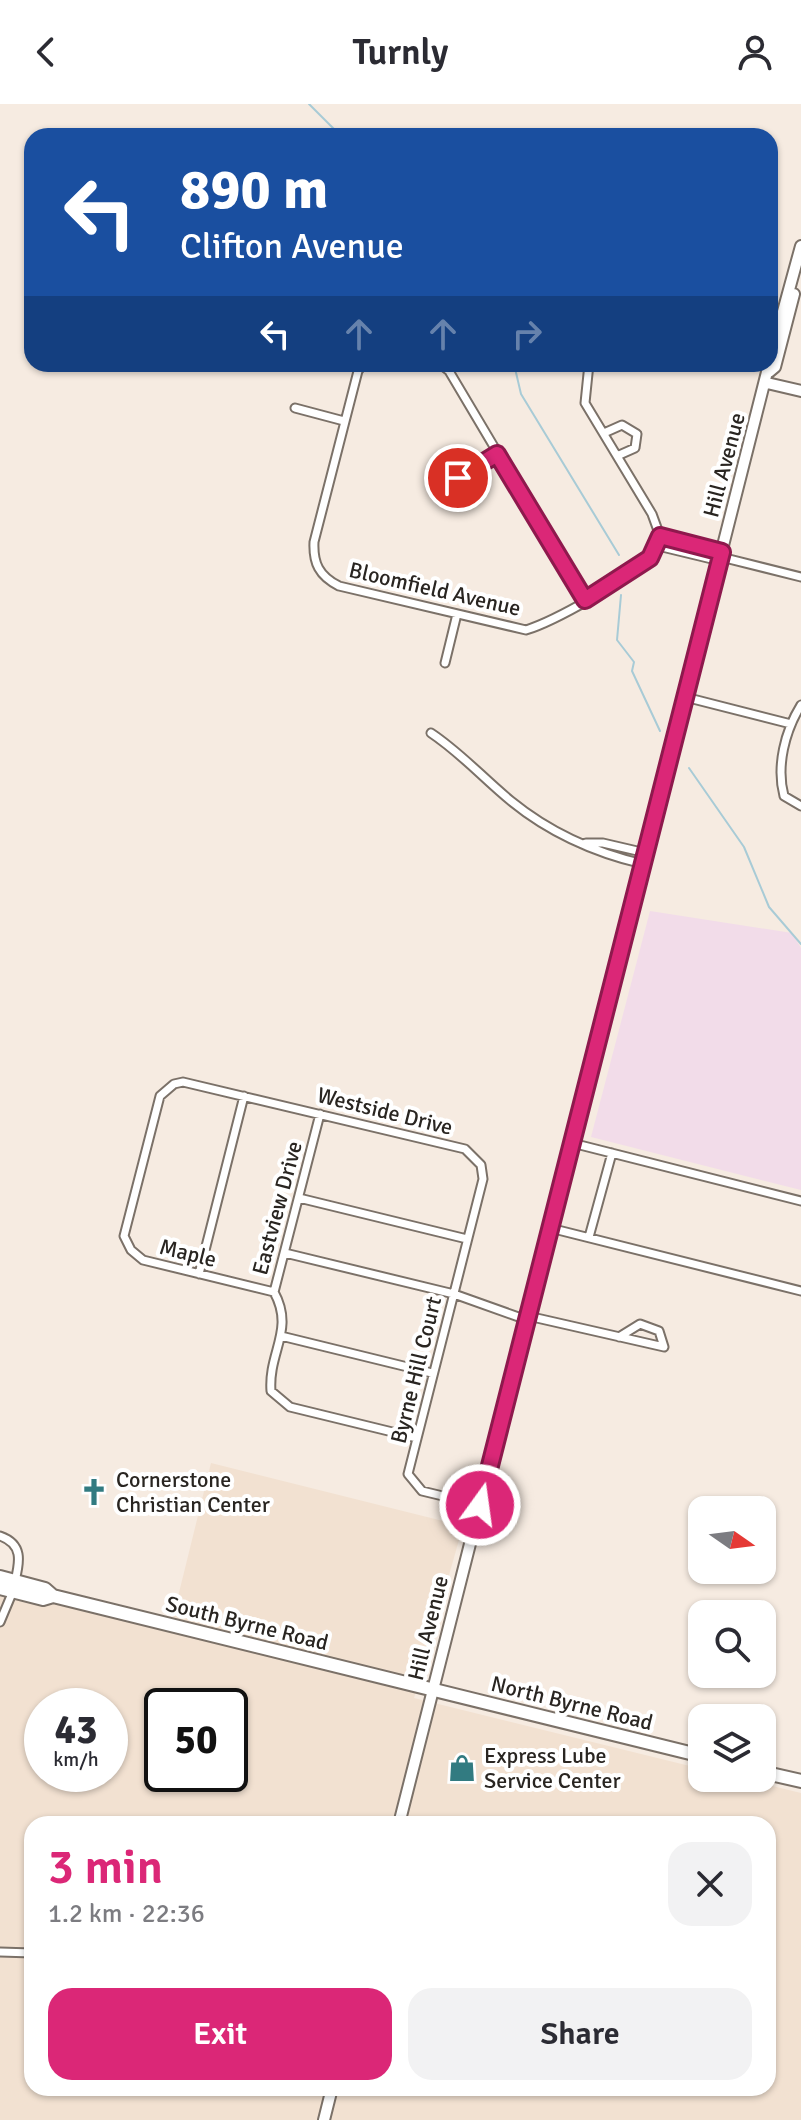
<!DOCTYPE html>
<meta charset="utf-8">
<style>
:root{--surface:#fff;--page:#f2f2f3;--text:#2b2b33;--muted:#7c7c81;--accent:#db2777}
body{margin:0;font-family:Signika,sans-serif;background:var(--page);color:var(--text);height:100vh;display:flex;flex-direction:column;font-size:30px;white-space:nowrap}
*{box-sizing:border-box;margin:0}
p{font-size:26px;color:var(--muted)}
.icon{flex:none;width:44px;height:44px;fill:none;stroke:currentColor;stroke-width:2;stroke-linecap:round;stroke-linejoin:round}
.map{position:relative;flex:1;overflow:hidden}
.panel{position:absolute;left:24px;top:1712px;width:752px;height:280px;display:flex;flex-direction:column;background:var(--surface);border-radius:24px;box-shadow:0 2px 6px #0004}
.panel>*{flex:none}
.top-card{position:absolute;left:24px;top:24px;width:754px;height:244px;border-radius:24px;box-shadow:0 2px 6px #0004;background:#1a4fa0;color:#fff;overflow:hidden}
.needle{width:52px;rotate:104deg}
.controls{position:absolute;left:688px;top:1392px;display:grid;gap:16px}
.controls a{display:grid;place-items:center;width:88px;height:88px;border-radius:16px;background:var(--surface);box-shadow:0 2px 6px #0004;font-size:40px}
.speed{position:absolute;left:24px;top:1584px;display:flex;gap:16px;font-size:40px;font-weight:700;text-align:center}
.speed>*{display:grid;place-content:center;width:104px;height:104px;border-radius:50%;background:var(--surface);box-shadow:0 2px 6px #0004;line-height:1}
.speed small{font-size:20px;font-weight:400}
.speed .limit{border:4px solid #111;border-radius:12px;background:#fff;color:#111}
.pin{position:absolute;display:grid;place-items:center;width:68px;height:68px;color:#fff;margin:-34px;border:4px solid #fff;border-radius:50%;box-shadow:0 2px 8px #0007}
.me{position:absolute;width:88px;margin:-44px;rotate:14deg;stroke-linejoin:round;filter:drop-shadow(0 0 6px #0008)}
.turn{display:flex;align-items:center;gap:28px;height:168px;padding:0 24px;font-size:36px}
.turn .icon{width:104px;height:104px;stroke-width:2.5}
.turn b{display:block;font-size:56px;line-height:68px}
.lanes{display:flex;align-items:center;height:76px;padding:0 24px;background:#0003;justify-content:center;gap:40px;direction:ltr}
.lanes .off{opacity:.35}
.round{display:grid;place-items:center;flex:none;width:84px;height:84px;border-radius:24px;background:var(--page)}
.headline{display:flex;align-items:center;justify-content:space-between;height:136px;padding:0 24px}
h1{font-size:48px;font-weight:600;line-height:60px;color:var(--accent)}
.primary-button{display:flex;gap:16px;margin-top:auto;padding:16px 24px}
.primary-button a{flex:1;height:92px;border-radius:24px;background:var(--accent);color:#fff;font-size:32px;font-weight:600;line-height:92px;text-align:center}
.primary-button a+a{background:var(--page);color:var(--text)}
header{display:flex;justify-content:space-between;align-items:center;height:104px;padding:0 24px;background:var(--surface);font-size:36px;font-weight:600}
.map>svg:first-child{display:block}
.built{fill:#f2e1d1;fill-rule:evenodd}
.education{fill:#f2dce9}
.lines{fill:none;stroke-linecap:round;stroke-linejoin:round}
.stream{stroke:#a8cbd6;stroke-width:2}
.street-casing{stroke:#7b7168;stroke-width:11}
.secondary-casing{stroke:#7b7168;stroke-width:14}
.primary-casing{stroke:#7b7168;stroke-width:16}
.street{stroke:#fff;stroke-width:7}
.secondary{stroke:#fff;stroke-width:10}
.primary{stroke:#fff;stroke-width:12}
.route-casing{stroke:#8e194d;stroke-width:20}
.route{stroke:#db2777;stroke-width:14}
.labels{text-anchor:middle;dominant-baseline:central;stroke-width:8;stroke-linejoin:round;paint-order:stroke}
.street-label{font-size:22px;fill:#292521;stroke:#fff}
.poi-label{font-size:22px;fill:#292521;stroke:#fff;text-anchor:start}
</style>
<header><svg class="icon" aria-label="back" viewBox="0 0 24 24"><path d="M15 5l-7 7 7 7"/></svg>Turnly<svg class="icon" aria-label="person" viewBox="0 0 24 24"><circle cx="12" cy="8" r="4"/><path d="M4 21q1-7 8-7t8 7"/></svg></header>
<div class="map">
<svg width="801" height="2016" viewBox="0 0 801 2016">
<rect width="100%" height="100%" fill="#f6ebe1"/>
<path class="built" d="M 211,1359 L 463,1422 L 414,1594 L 702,1665 L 702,1674 L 739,1674 L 801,1689 L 801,2016 L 0,2016 L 0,1492 L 89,1501 L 171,1521 ZM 42,1602 L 110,1602 L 110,1670 L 42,1670 ZM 162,1602 L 230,1602 L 230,1670 L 162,1670 ZM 32,1720 L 768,1720 L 768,1984 L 32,1984 Z"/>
<path class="education" d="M 650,807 L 792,829 L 801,844 L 801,1086 L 591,1033 Z"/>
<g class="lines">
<path class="stream" d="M 309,0 L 341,32
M 514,260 L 521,290 L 619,451
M 621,491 L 617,536 L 634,558 L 632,567 L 660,627
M 689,664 L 744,743 L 769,803 L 801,840"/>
<g class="street-casing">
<path id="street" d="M 363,260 L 358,267 L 314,438 C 313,459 319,472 339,482 L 526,526 C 555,517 628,476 649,454 C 655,448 658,440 660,432
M 440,260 L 449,267 L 585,496
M 589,260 L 585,299 L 652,410 L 660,432
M 295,304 L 344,317
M 604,329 L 622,321 L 637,330 L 635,344 L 617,352
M 440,391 L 458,374 L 497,350
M 660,432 L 722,448
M 658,442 L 720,457
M 721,453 L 801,473
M 445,559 L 457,510
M 685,593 L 791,620
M 801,601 C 785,627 776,662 784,692 L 801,702
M 431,629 C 461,649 483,674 511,697 C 549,728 596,749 643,760
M 586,739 L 603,739 L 646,749
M 320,1010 L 274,1188 C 295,1226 268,1248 271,1287 L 290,1303 L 417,1334
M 572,1039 L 801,1097
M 299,1094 L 467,1135
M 550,1124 L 801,1187
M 589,1133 L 612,1049
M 285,1149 L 454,1190 L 527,1216
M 199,1170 L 244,992
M 274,1188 L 143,1156 L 131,1146 L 124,1132 L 160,992 L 174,980 L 183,978 L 465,1045 L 481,1061 L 483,1075 L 408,1370 L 422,1387 L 480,1401
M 528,1212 L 664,1243 L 659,1227 L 640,1220 L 619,1233
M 281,1232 L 432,1269
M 0,1432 C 23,1440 20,1457 15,1477
M 0,1518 L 13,1487
M 0,1848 L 32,1849"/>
</g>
<g class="secondary-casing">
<path id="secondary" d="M 770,255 L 801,142
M 769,268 L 775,263 L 794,190
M 767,279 L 801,287
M 399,1720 L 769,260
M 324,2016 L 332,1984"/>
</g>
<g class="primary-casing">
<path id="primary" d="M 0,1473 L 45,1485 L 53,1492
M 0,1484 L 43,1495 L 53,1492 L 702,1652
M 762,1668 L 801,1677"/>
</g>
<use href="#street" class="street"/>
<use href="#secondary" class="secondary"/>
<use href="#primary" class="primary"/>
</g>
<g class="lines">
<g class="route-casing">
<path id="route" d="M 458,374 L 497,350 L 585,496 L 650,454 L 660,432 L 722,448 L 480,1401"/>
</g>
<use href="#route" class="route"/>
</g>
<defs>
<g id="church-bare" transform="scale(2.16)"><path d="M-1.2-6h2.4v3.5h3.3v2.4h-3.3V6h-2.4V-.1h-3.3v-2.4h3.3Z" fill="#327b81" stroke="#fff" stroke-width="2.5" paint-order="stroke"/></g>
<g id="shop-bare" transform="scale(2.16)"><path d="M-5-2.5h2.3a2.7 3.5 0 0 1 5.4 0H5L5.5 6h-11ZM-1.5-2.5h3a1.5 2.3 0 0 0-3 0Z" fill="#327b81" stroke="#fff" stroke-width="2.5" paint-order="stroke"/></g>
</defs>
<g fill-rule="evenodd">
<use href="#church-bare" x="94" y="1388"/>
<use href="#shop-bare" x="462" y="1664"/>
</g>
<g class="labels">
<g class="street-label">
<text transform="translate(724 361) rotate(-75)">Hill Avenue</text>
<text transform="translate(435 485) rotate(13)">Bloomfield Avenue</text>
<text transform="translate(385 1007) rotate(14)">Westside Drive</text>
<text transform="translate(277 1104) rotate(-75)">Eastview Drive</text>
<text transform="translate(188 1149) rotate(14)">Maple</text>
<text transform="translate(416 1266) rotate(-76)">Byrne Hill Court</text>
<text transform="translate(247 1519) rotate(14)">South Byrne Road</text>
<text transform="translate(428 1524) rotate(-76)">Hill Avenue</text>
<text transform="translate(572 1599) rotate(14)">North Byrne Road</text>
</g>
<g class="poi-label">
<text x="116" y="1375">Cornerstone<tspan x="116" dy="25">Christian Center</tspan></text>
<text x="484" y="1651">Express Lube<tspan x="484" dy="25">Service Center</tspan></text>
</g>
</g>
</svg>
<div class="controls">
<a><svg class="needle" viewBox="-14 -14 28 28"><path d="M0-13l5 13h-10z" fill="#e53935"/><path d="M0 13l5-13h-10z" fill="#7c7c81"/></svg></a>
<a><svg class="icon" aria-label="search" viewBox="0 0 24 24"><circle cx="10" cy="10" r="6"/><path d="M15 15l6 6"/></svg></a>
<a><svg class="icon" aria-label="layers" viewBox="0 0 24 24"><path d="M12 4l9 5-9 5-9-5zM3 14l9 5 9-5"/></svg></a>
</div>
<div class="speed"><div>43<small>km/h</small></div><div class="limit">50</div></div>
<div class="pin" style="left:458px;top:374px;background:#d93025"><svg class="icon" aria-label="arrive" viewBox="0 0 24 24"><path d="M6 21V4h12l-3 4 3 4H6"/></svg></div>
<svg class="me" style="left:480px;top:1401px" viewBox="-20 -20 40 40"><circle r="17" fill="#db2777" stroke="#fff" stroke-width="3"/><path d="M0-11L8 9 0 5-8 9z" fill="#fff"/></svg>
<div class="top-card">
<div class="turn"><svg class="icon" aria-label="left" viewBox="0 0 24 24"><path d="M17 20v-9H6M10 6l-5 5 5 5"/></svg><div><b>890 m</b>Clifton Avenue</div></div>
<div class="lanes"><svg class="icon" aria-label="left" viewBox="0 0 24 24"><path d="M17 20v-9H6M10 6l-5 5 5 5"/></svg><svg class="icon off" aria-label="ahead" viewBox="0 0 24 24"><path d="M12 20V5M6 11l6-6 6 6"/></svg><svg class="icon off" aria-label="ahead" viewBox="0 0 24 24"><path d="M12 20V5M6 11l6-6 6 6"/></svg><svg class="icon off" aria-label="right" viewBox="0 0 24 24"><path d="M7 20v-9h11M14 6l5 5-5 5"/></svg></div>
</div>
<section class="panel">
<div class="headline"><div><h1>3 min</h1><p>1.2 km · 22:36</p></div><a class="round"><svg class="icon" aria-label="close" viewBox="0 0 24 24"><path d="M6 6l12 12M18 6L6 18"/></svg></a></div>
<div class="primary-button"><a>Exit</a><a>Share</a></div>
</section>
</div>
